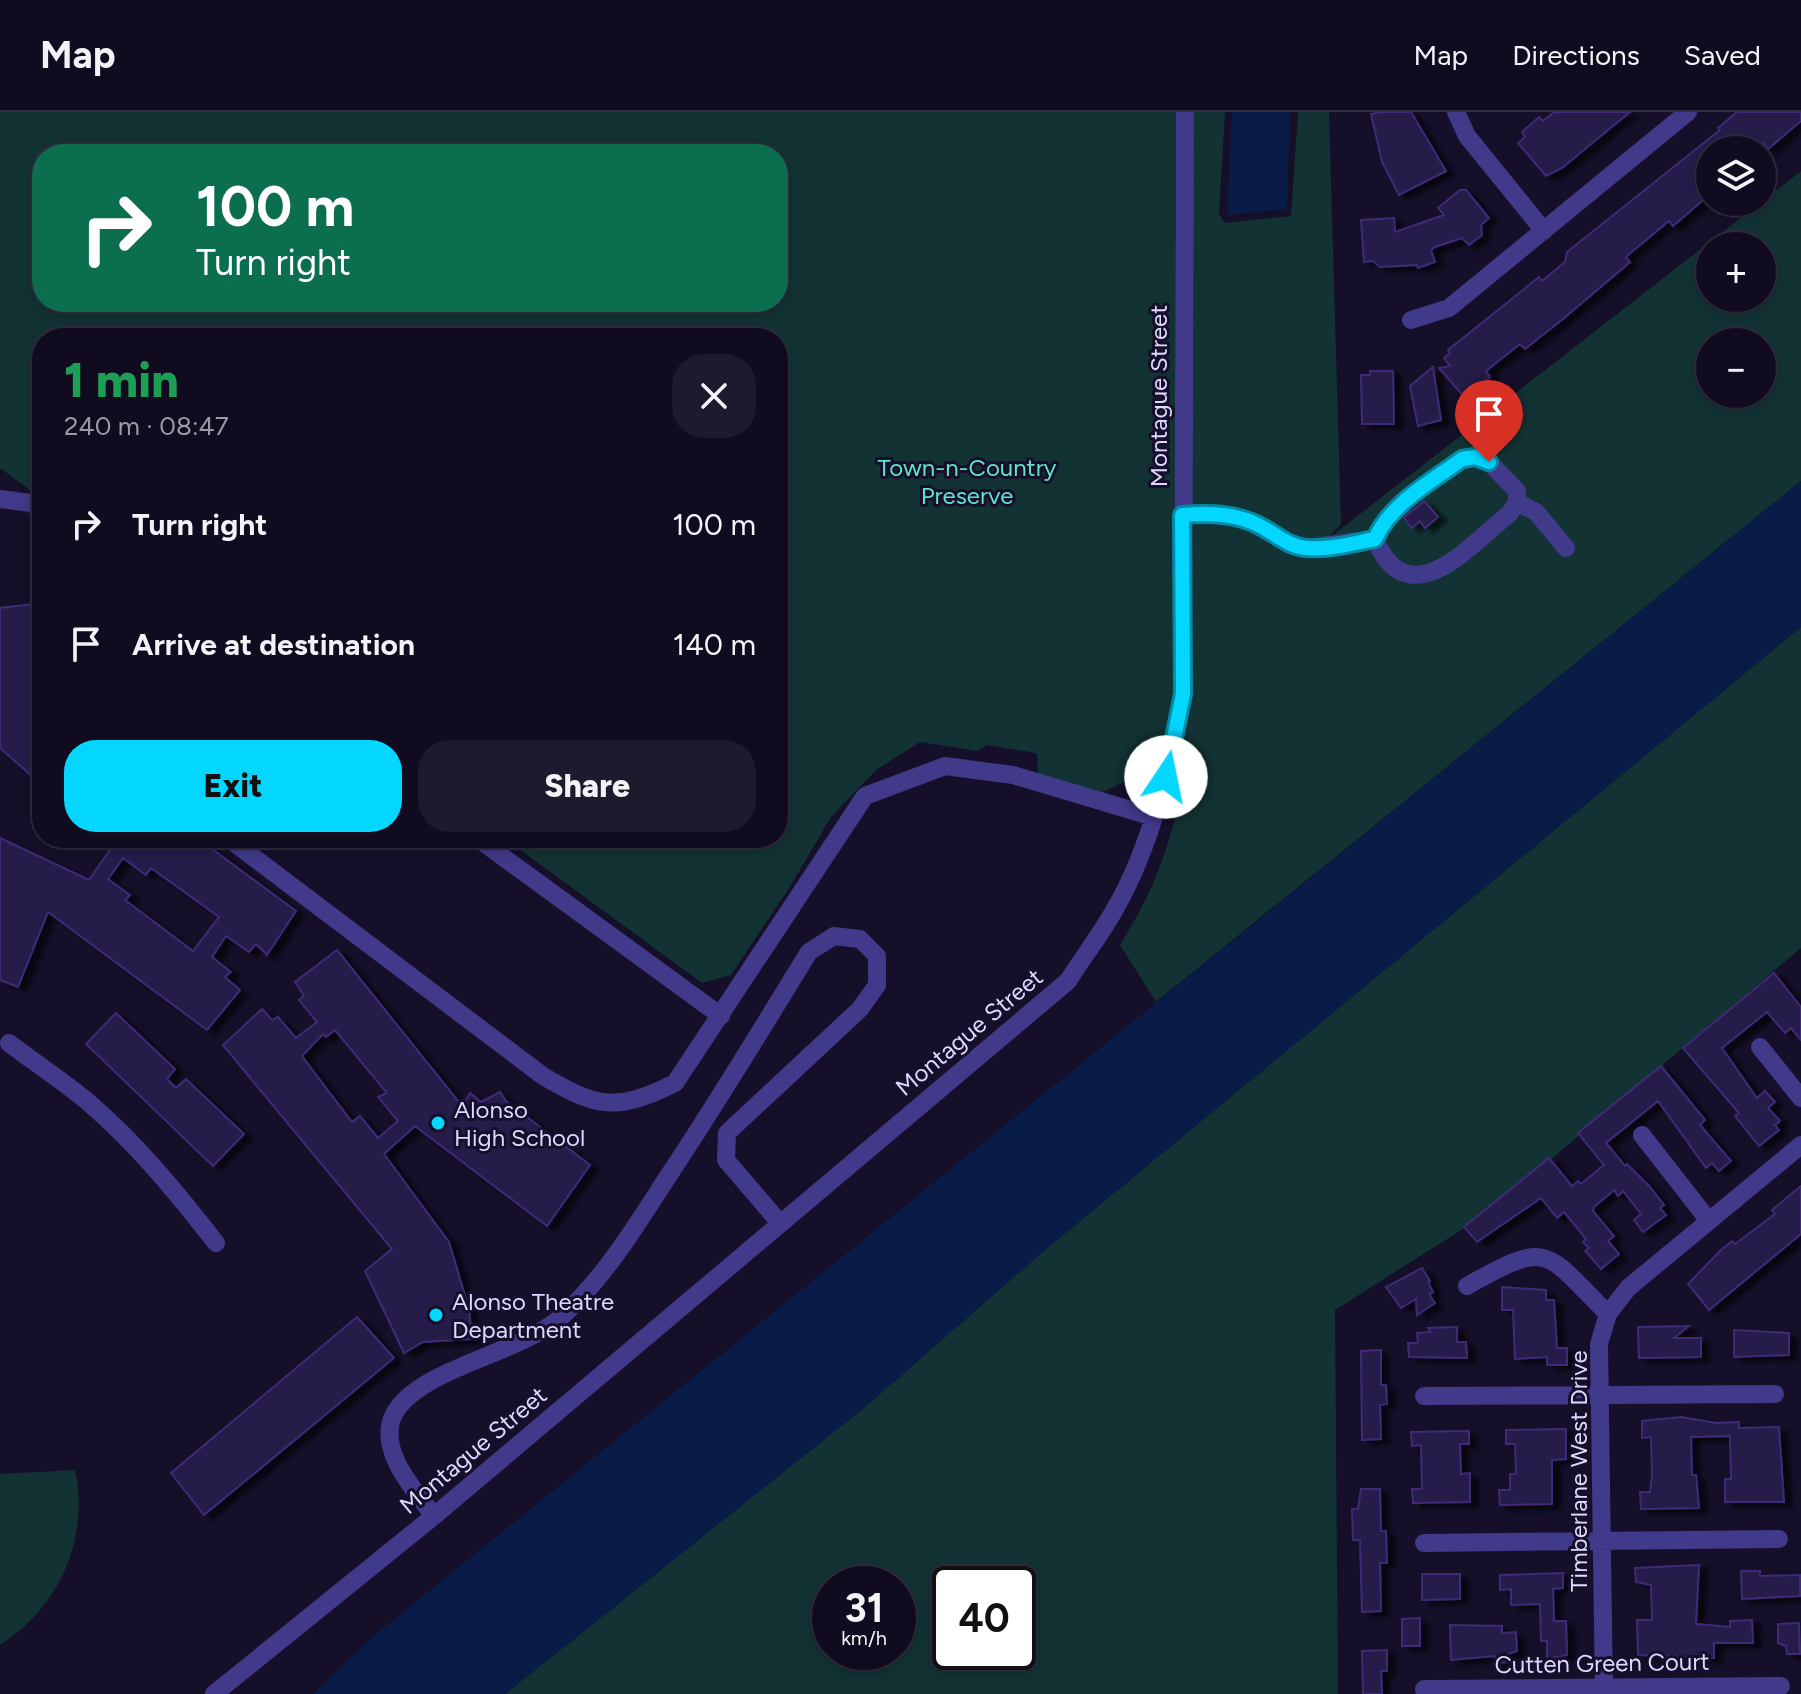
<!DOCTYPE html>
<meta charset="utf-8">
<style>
:root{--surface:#100b1f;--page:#1e192c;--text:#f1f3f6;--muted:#9c9ba4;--line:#302b3d;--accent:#03d6ff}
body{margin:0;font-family:Figtree,sans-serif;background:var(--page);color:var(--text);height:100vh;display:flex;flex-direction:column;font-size:30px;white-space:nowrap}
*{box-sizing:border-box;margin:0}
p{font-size:26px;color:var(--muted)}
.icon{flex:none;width:44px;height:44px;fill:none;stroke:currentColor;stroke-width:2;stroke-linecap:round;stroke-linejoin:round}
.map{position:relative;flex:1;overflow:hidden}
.side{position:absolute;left:32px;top:216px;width:756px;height:520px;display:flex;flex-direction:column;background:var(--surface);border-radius:32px;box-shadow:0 4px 12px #0003,0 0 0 2px var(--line)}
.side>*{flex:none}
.hud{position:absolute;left:32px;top:32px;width:756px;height:168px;border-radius:32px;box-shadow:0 4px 12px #0003,0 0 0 2px var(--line);background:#0b6e4f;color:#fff;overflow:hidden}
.fabs{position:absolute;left:1696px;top:24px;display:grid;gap:16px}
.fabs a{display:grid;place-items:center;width:80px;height:80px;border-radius:50%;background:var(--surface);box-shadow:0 4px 12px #0003,0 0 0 2px var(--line);font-size:40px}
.speed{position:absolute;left:812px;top:1454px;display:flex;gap:16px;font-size:40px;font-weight:700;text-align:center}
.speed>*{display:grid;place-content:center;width:104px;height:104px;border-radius:50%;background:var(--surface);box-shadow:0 4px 12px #0003,0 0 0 2px var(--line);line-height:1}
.speed small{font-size:20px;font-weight:400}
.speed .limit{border:4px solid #111;border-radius:12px;background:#fff;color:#111}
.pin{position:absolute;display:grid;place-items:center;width:68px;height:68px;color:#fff;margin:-82px -34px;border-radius:50% 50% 50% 0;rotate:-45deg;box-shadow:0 0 8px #0007}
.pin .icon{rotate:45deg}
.me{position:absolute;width:88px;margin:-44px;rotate:11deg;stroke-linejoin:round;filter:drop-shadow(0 0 6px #0008)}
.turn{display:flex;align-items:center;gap:28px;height:168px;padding:0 32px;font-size:36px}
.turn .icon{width:104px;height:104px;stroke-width:2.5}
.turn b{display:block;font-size:56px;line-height:68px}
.round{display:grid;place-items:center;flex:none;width:84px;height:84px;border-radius:32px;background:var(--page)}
.headline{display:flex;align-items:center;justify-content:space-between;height:136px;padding:0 32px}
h1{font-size:48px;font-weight:800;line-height:60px;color:#1e9e55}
.cta{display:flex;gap:16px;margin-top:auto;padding:16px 32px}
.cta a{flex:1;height:92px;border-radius:32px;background:var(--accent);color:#111;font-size:32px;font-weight:800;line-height:92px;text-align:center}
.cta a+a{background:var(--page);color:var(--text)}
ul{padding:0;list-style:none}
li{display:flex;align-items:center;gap:24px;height:120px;padding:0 32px}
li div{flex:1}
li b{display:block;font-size:30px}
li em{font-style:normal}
header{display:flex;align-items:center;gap:48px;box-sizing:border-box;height:112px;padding:0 40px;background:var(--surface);border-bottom:2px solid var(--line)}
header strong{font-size:38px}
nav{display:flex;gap:44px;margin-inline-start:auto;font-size:28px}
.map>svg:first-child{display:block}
.green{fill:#123233;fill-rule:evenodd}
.water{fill:#091c48}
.building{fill:#271a4a;stroke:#3f2c77;stroke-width:2;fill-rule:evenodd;filter:url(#shadow)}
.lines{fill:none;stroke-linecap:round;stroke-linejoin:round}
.minor{stroke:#413989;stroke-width:18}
.route-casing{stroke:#028ba6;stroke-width:20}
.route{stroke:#03d6ff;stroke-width:14}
.poi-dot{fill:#03d6ff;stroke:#150f29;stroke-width:3}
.labels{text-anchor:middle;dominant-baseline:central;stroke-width:6;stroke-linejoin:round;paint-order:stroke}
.street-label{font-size:24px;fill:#ded7ff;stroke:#150f29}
.park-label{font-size:24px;fill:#5ee4cb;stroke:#150f29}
.poi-label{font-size:24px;fill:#ded7ff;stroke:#150f29;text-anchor:start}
</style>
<header>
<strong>Map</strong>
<nav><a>Map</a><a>Directions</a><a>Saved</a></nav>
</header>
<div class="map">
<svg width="1801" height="1582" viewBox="0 0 1801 1582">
<defs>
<filter id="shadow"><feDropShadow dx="8" dy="4.5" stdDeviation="2" flood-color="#0009"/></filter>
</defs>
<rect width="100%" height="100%" fill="#150f29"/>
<path class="green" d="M 0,0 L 1176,0 L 1174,581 L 1158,662 L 1146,699 L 1130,696 L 1134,666 L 1100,681 L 1038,663 L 1037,642 L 1030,640 L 987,633 L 977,639 L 920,630 L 876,658 L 831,705 L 788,778 L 731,863 L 702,871 L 504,726 L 778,726 L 778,226 L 42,226 L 42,387 L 0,356 ZM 42,42 L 778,42 L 778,190 L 42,190 Z
M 1193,0 L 1225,0 L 1219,102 L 1225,111 L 1291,104 L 1298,0 L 1329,0 L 1341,412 L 1324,430 L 1801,59 L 1801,369 L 1156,890 L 1120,833 C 1148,788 1163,753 1176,702 L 1164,700 L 1175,667 L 1191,582 ZM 1710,134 L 1762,134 L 1762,186 L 1710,186 ZM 1710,230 L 1762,230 L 1762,282 L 1710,282 Z
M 1801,515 L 1801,836 L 1485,1103 L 1335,1198 L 1338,1582 L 505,1582 L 865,1295 L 1040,1142 ZM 830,1472 L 898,1472 L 898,1540 L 830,1540 ZM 950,1472 L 1018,1472 L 1018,1540 L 950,1540 Z
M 75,1358 C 90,1426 59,1496 0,1533 L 0,1362 Z"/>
<path class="water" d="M 1232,0 L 1290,0 L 1287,97 L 1227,103 Z
M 1801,369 L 1801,515 L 1040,1142 L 865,1295 L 505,1582 L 313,1582 L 376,1522 Z"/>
<path class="building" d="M 1380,0 L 1411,0 L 1446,59 L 1399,83 L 1382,50 L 1371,2 Z
M 1554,0 L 1630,0 L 1562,56 L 1546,64 L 1518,31 L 1525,25 L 1522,20 L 1539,5 L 1543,9 Z
M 1737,0 L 1801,0 L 1801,9 L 1768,37 L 1763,31 L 1755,38 L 1710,38 L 1710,82 L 1673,114 L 1669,109 L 1634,138 L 1626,145 L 1630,150 L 1563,207 L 1525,237 L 1520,232 L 1486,259 L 1490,265 L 1465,286 L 1439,256 L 1450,254 L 1444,246 L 1450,241 L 1448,238 L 1539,165 L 1542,169 L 1565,150 L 1567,140 L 1720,18 L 1718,16 Z
M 1460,78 L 1466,78 L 1489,106 L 1481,113 L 1482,123 L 1469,133 L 1462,126 L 1435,135 L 1431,138 L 1435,150 L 1418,156 L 1417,153 L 1380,155 L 1373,149 L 1364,150 L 1361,108 L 1394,106 L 1395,120 L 1444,103 L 1438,96 Z
M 1433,255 L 1441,308 L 1418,314 L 1410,274 Z
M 1370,259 L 1393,259 L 1394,312 L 1362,312 L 1361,263 L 1370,263 Z
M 1424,389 L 1438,405 L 1425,416 L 1420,409 L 1412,416 L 1404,406 Z
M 33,492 L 42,515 L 42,673 L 0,636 L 0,496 Z
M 0,726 L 89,768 L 118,726 L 197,726 L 296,799 L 267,843 L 256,832 L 249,840 L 226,824 L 212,845 L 231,860 L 225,865 L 240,878 L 207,918 L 48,800 L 18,875 L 0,868 ZM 123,746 L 146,763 L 151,756 L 219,805 L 193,839 L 125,788 L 130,783 L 108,767 Z
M 337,838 L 462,994 L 470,981 L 481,990 L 500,980 L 506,989 L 590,1053 L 547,1114 L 415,1014 L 384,1042 L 449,1130 L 469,1197 L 472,1227 L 423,1230 L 404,1241 L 365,1159 L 392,1137 L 223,933 L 262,897 L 272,908 L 278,905 L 296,926 L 317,910 L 299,888 L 304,884 L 295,870 ZM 335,918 L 387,981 L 378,985 L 398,1009 L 378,1026 L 360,1004 L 352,1010 L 302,944 L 323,922 L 326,925 Z
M 1774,861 L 1801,895 L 1801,928 L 1791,916 L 1785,921 L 1767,900 L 1722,936 L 1757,986 L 1765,979 L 1775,990 L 1768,996 L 1780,1009 L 1775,1013 L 1779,1018 L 1759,1034 L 1735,1004 L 1739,1001 L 1683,936 Z
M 116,901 L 175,957 L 167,967 L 176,976 L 186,967 L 244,1022 L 213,1054 L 86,932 Z
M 1661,954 L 1705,1008 L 1700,1013 L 1731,1049 L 1719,1059 L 1712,1051 L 1706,1056 L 1658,989 L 1606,1031 L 1625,1054 L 1627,1052 L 1650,1075 L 1664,1093 L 1660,1096 L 1666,1103 L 1643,1120 L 1634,1108 L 1641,1102 L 1623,1079 L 1618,1084 L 1614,1078 L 1594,1095 L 1593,1099 L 1614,1124 L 1608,1129 L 1619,1142 L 1601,1157 L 1585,1139 L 1589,1136 L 1583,1130 L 1586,1127 L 1564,1100 L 1557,1106 L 1541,1086 L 1477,1130 L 1464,1115 L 1549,1046 L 1572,1074 L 1578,1069 L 1581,1072 L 1604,1053 L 1578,1021 Z
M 1801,1074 L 1801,1122 L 1709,1198 L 1688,1172 L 1720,1139 L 1732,1129 L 1735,1132 L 1775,1102 L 1772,1098 Z
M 1422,1156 L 1430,1169 L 1428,1170 L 1433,1180 L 1429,1182 L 1435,1191 L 1417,1203 L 1416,1187 L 1401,1196 L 1386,1175 Z
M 1502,1175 L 1546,1178 L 1546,1188 L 1554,1188 L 1557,1236 L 1567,1236 L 1567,1253 L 1547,1253 L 1547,1245 L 1515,1247 L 1513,1198 L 1502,1198 Z
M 357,1205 L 394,1246 L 204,1403 L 171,1361 Z
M 1689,1214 L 1674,1226 L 1701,1226 L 1701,1245 L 1639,1246 L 1638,1215 Z
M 1457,1215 L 1457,1230 L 1466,1230 L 1467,1246 L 1409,1245 L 1408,1231 L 1418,1231 L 1417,1221 L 1431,1220 L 1428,1216 Z
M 1734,1218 L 1789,1221 L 1789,1243 L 1734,1245 Z
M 1381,1238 L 1381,1273 L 1386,1273 L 1387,1292 L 1380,1293 L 1381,1327 L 1362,1328 L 1361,1239 Z
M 1681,1305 L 1716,1311 L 1739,1310 L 1739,1316 L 1779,1315 L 1784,1390 L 1725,1390 L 1725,1367 L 1731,1367 L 1730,1324 L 1691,1325 L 1692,1363 L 1696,1363 L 1699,1396 L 1641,1397 L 1640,1380 L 1650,1380 L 1652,1363 L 1651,1325 L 1642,1326 L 1642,1309 Z
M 1566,1317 L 1566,1347 L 1552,1348 L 1552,1392 L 1500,1393 L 1499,1378 L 1510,1378 L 1510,1362 L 1516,1362 L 1515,1332 L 1506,1332 L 1506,1318 Z
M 1469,1319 L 1469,1332 L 1460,1332 L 1461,1362 L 1470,1361 L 1470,1390 L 1413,1391 L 1412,1377 L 1422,1377 L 1421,1333 L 1412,1334 L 1411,1320 Z
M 1361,1377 L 1380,1377 L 1381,1419 L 1386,1419 L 1387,1451 L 1380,1451 L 1381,1499 L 1362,1500 L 1360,1428 L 1353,1428 L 1352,1397 L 1358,1397 Z
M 1699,1453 L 1696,1512 L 1730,1515 L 1730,1509 L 1752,1508 L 1753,1531 L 1714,1531 L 1714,1546 L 1638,1543 L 1637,1508 L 1652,1508 L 1651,1473 L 1636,1470 L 1635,1456 Z
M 1741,1459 L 1760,1459 L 1760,1464 L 1800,1463 L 1800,1484 L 1742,1487 Z
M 1563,1461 L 1563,1476 L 1553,1477 L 1554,1509 L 1566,1509 L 1567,1543 L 1547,1547 L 1547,1529 L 1541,1529 L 1540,1492 L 1511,1493 L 1511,1477 L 1500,1478 L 1500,1463 Z
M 1422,1462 L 1460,1462 L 1460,1487 L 1422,1488 Z
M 1420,1506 L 1420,1534 L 1402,1534 L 1402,1507 Z
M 1799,1511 L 1800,1542 L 1787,1542 L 1786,1534 L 1778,1531 L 1778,1512 Z
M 1450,1513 L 1502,1514 L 1502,1521 L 1516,1520 L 1517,1539 L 1508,1542 L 1508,1550 L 1495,1551 L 1495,1544 L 1451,1548 Z
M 1387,1538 L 1387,1559 L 1381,1559 L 1382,1582 L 1363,1582 L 1362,1539 Z"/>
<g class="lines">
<path class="minor" d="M 1456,0 L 1467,24 L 1544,119
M 1411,208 L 1449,196 L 1688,0
M 1475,345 L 1489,350 L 1517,379 L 1517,390 L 1510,401 C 1470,433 1409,507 1375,427 C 1391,391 1431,369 1462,347 Z
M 0,387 L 31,391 L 42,399
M 1517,390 L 1536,400 L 1566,436
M 1182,403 L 1229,403 L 1248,408 L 1288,432 L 1306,436 L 1375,427
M 228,726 L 543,964 C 597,996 617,1000 675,971 L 865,684 L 945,654 L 1013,663 L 1154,705
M 477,726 L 721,904
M 9,931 C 35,951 63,969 88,990 C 137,1032 177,1081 216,1131
M 1760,935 L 1801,986
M 1642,1023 L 1709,1109
M 1467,1174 C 1550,1127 1544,1138 1608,1202
M 1424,1284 L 1775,1282
M 434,1404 C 415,1379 376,1337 394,1302 C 418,1257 518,1242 560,1206 C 603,1167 632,1120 663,1072 C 714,996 761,918 809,840 L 834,824 L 860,827 L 877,844 L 877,873 L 860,897 L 727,1021 L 726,1048 L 779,1110
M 1424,1431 L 1779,1427
M 1424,1577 L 1781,1574
M 214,1582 L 434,1404 L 1068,869 C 1083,845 1101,822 1115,797 C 1153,731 1168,656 1183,582 L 1185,0
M 1604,1582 L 1599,1232 L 1608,1202 L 1628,1176 L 1801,1033"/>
</g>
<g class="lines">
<g class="route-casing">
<path id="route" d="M 1166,665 L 1183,582 L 1182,403 C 1210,401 1237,401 1262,415 C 1277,423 1289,435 1307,436 C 1329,438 1354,431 1375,427 C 1391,391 1431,370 1462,347 L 1475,345 L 1489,350"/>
</g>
<use href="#route" class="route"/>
</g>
<g class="poi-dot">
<circle cx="438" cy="1011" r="8"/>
<circle cx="436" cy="1203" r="8"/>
</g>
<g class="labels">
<g class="street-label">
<text transform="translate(1158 284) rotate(-90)">Montague Street</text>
<text transform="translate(969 920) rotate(-40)">Montague Street</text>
<text transform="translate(473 1338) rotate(-40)">Montague Street</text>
<text transform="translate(1578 1359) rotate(-90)">Timberlane West Drive</text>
<text transform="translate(1602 1551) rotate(-1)">Cutten Green Court</text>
</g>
<g class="park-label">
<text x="967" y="355">Town-n-Country<tspan x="967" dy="28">Preserve</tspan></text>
</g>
<g class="poi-label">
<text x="454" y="997">Alonso<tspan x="454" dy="28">High School</tspan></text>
<text x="452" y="1189">Alonso Theatre<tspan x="452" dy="28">Department</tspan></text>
</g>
</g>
</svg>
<div class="fabs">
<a><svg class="icon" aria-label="layers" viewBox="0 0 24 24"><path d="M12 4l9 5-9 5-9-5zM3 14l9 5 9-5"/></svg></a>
<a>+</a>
<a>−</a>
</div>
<div class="speed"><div>31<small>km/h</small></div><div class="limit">40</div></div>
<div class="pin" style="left:1489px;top:350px;background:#d93025"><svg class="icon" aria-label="arrive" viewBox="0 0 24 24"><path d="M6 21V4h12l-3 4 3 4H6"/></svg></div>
<svg class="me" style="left:1166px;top:665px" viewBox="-20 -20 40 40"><circle r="19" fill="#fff"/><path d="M0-13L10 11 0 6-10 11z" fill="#03d6ff"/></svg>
<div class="hud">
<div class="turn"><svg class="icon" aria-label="right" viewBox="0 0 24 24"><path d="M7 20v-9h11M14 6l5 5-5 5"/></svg><div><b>100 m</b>Turn right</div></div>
</div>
<section class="side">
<div class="headline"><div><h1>1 min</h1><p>240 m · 08:47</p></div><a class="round"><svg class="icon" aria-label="close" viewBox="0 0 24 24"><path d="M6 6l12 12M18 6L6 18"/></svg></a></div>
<ul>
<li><svg class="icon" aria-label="right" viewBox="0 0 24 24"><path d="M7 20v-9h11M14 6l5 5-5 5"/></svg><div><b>Turn right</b></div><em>100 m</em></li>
<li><svg class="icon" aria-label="arrive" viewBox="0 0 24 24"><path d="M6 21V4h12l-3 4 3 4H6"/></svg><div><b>Arrive at destination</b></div><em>140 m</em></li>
</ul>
<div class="cta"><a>Exit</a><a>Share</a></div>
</section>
</div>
